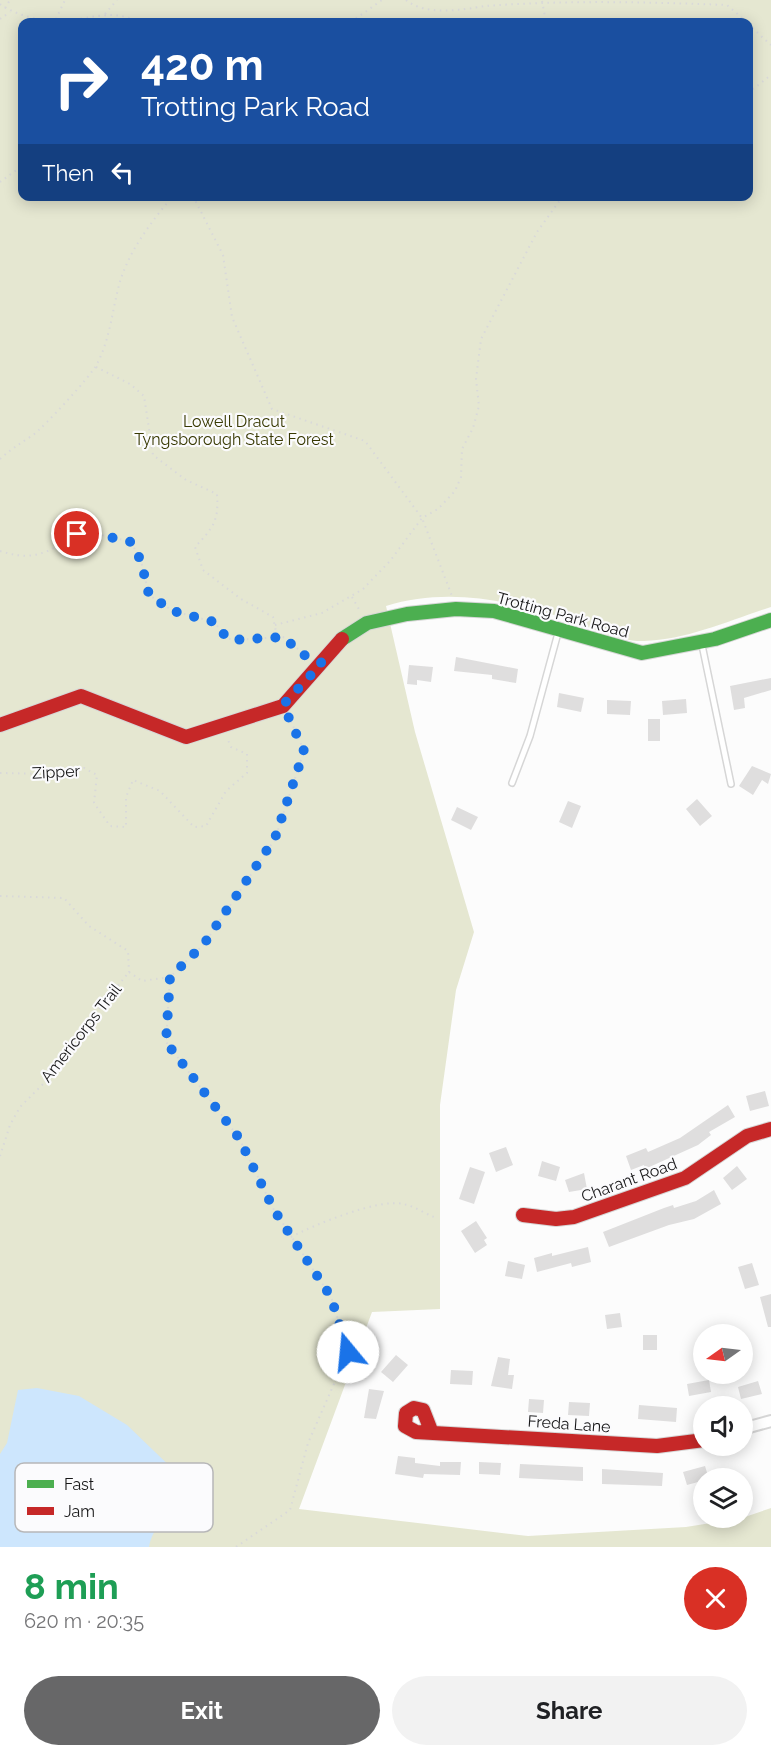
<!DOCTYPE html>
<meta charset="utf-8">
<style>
:root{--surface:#fff;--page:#f2f2f2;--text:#202124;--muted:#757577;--accent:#676768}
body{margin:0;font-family:Raleway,sans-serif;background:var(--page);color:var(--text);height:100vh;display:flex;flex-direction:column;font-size:22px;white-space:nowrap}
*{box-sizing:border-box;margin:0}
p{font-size:20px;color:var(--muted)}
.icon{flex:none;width:33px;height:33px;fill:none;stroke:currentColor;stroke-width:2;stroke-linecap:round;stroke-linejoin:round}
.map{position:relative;height:1547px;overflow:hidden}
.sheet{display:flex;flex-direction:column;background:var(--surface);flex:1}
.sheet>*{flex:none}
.banner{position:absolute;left:18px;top:18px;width:735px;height:183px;border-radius:12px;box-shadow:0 3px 15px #0003;background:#1a4fa0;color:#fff;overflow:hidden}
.needle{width:39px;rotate:256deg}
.tools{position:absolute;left:693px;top:1324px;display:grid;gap:12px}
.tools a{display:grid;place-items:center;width:60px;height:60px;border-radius:50%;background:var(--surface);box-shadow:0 3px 15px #0003;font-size:30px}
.pin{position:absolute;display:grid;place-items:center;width:51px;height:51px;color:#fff;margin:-26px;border:3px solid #fff;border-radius:50%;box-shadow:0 2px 6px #0007}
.me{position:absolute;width:66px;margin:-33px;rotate:343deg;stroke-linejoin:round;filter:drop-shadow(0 0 4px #0008)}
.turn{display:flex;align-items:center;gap:21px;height:126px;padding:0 24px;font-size:27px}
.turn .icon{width:78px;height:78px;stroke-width:2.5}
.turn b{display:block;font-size:42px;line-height:51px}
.then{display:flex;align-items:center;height:57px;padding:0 24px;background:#0003;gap:12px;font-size:22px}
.round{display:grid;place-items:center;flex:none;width:63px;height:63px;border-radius:32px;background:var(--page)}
.summary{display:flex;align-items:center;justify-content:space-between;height:102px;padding:0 24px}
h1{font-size:36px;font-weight:700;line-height:45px;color:#1e9e55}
.primary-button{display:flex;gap:12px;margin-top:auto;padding:12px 24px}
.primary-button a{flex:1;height:69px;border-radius:36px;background:var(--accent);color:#fff;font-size:24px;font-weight:700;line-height:69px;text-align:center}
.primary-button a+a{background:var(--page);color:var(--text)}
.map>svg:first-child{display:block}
.green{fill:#e5e7d1;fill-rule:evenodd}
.water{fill:#cde6fd}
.building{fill:#dfdede}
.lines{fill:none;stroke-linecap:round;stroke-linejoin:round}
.lane-casing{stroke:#d6d6d6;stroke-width:8}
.street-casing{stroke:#d6d6d6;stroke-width:14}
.fast-casing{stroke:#d6d6d6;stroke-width:16}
.jam-casing{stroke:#d6d6d6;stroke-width:16}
.path{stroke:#d9d9d9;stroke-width:2;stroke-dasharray:1.5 4.5;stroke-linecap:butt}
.lane{stroke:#fff;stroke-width:5}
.street{stroke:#fff;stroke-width:10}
.fast{stroke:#4caf50;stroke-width:14}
.jam{stroke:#c62828;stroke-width:14}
.route{stroke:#1a73e8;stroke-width:10;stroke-dasharray:0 18}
.labels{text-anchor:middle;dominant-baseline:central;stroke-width:4.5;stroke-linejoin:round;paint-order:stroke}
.park-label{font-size:16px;fill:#383902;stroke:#fbfbfd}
.street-label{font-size:16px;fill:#171718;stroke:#fbfbfd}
.key{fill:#fbfbfd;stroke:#b7b7b8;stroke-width:1.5}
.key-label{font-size:16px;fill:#171718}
</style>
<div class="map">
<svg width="771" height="1547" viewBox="0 0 771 1547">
<rect width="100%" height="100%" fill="#fcfcfc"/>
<path class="green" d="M 0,0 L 771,0 L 771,607 C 730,620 687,640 644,641 C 620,642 592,628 569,620 C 511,600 446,587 386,606 L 415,732 L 474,932 L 456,990 L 440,1105 L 440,1309 L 372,1312 L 299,1509 L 528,1536 L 686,1527 L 742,1518 L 771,1508 L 771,1547 L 0,1547 ZM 22,22 L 748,22 L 748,196 L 22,196 Z"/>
<path class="water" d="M 37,1388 L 79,1396 L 127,1425 L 181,1477 C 185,1506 153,1520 149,1547 L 0,1547 L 0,1454 L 7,1443 L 18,1390 Z"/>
<path class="building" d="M 456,657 L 518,669 L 516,683 L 492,679 L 492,675 L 454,671 Z
M 409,665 L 433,667 L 431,682 L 417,680 L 417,685 L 407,684 Z
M 771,678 L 771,690 L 744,698 L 745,708 L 734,710 L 730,686 Z
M 559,693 L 584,698 L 581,712 L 557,707 Z
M 686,699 L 687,713 L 663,715 L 662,701 Z
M 607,700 L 631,701 L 630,715 L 607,714 Z
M 648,719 L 660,719 L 660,741 L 648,741 Z
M 752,766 L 771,774 L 768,784 L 762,780 L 753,795 L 739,786 Z
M 697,799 L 712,816 L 700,826 L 686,809 Z
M 568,801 L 581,806 L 572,828 L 559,822 Z
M 457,807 L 478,817 L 471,830 L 451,820 Z
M 765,1091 L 769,1106 L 750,1111 L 746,1096 Z
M 728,1105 L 735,1117 L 709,1132 L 711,1135 L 698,1145 L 645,1169 L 644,1165 L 631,1170 L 626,1156 L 646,1148 L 648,1152 L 680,1138 Z
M 506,1147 L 513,1165 L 496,1172 L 489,1153 Z
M 542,1161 L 560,1167 L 556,1181 L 538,1176 Z
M 737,1166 L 747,1179 L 732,1190 L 723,1178 Z
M 470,1167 L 485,1172 L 474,1204 L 459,1199 Z
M 584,1173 L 587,1189 L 569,1192 L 565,1180 Z
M 714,1190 L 721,1204 L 694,1219 L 669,1225 L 609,1247 L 603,1232 L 664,1208 L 673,1205 L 674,1208 L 696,1201 Z
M 476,1221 L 487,1238 L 484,1240 L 487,1245 L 475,1253 L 461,1231 Z
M 588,1247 L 591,1262 L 572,1267 L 571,1263 L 537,1272 L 534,1258 L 552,1253 L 552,1256 Z
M 508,1261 L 525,1265 L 522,1279 L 505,1276 Z
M 752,1263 L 759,1285 L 745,1289 L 738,1267 Z
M 771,1294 L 771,1327 L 768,1327 L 760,1297 Z
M 620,1313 L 622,1327 L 607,1329 L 605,1315 Z
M 643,1335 L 657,1335 L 657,1350 L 643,1350 Z
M 396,1355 L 408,1365 L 393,1382 L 381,1372 Z
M 498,1357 L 510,1359 L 508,1375 L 514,1375 L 512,1389 L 491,1386 Z
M 451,1370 L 473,1371 L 472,1385 L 450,1384 Z
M 709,1380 L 711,1392 L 689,1396 L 687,1384 Z
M 758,1381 L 762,1394 L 741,1399 L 738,1387 Z
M 369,1389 L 384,1391 L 376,1419 L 364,1418 Z
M 529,1399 L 544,1400 L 543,1413 L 528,1412 Z
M 569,1402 L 590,1403 L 589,1416 L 568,1415 Z
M 639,1405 L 677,1408 L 676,1422 L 638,1419 Z
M 398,1456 L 415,1458 L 415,1463 L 440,1466 L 440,1462 L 461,1462 L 460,1475 L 424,1474 L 423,1478 L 395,1474 Z
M 479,1462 L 501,1463 L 500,1475 L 479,1474 Z
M 520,1464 L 583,1467 L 583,1481 L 519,1478 Z
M 705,1466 L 709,1479 L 687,1485 L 683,1472 Z
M 602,1469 L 663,1473 L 662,1486 L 602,1484 Z"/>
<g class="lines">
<g class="lane-casing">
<path id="lane" d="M 702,645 L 731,784
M 512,783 L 530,736 L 558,633"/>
</g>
<g class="street-casing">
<path id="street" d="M 742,1429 L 771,1421"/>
</g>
<g class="fast-casing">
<path id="fast" d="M 342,639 L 367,623 L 407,614 L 456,609 L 494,611 L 642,653 L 715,639 L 771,620"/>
</g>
<g class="jam-casing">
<path id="jam" d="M 0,725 L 81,696 L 186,737 L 283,706 L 342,639
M 523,1215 L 556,1219 L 574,1217 L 685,1178 L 747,1136 L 771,1129
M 432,1433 L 423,1410 L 414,1408 L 406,1413 L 405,1426 L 416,1432 L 657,1446 L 704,1440"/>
</g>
<path class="path" d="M 406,0 C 425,16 462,10 485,6 C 564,0 648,2 727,5 L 747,22
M 542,1 L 546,22
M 0,4 C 15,15 40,21 59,21 C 86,21 112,7 138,22
M 5,8 L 10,0
M 105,14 L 117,0
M 0,19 L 10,12
M 56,19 L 65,0
M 351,22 L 382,0
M 748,24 L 771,45
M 748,93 L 771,75
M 0,182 L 22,166
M 193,196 L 223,255 L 232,317 L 272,409 L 365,441 L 422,518 L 452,596
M 96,367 L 130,384 L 144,396 L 153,455 L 186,480 L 217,494 C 219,521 213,528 195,547 L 203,570 L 241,599 L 273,617 L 277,637
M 0,459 C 11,449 21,443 33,435 C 44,427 91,376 97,364 C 110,339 112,312 119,285 C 128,252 151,222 173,196
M 0,551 C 25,559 40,557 63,543 C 68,540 73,535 79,534 C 97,532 114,538 131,542 L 141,561 L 149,595 L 173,611 L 214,622 L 227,638 L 233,640 L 283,637 L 308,657
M 352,597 L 360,611
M 275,625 L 322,613 L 363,589 L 390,561 L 422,518 L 438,509 L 455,491 L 461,477 L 462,449 L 473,428 L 479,406 L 476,379 L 481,339 L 537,232 L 563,196
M 0,773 L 49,774 L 84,768 L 97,775 L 94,803 L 110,826 L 126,827 L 126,797 L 133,780 L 160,791 L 194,827 L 206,826 L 226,791 L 247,773 L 247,754 L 231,747 L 228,740
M 0,896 L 64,898 L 89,926 L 128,951 L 129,972
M 129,972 L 142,981 L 170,977 L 204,944 L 275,839 L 304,751 L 289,717
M 170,977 L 166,1042 L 239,1138 L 274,1210 L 331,1297 L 348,1352 L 308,1443 L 290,1510 L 236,1547
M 0,1156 L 10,1125 L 20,1107 L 55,1072 L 68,1047 L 129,972
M 291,1237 C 314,1225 379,1198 403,1204 C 414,1206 424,1213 434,1217"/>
<use href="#lane" class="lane"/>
<use href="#street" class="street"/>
<use href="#fast" class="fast"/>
<use href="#jam" class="jam"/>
</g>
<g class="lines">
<path class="route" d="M 77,534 L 97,534 L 131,542 L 141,561 L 149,595 L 173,611 L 214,622 L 227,638 L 233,640 L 283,637 L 304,655 L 322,663 L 283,705 L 304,751 L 275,838 L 204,944 L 170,977 L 166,1042 L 239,1138 L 274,1210 L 331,1297 L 348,1352"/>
</g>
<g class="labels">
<g class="park-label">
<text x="234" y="421">Lowell Dracut<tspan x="234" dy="18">Tyngsborough State Forest</tspan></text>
</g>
<g class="street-label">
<text transform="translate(563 615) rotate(15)">Trotting Park Road</text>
<text transform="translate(56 772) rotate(-3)">Zipper</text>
<text transform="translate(81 1033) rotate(-52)">Americorps Trail</text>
<text transform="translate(629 1180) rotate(-20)">Charant Road</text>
<text transform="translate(569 1424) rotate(4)">Freda Lane</text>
</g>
</g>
<rect x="15" y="1463" width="198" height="69" rx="9" class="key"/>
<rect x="27" y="1480" width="27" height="8" fill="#4caf50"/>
<rect x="27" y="1507" width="27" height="8" fill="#c62828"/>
<g class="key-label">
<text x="64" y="1490">Fast</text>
<text x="64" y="1517">Jam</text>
</g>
</svg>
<div class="tools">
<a><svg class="needle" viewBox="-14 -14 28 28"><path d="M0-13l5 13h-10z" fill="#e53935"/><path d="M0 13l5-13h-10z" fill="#757577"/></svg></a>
<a><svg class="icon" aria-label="sound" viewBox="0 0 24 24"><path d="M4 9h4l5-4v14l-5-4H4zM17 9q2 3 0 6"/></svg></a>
<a><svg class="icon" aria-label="layers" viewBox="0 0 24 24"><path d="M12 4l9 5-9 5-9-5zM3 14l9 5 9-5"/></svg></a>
</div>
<div class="pin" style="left:77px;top:534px;background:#d93025"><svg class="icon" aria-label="arrive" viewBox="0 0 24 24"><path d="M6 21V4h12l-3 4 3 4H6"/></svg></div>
<svg class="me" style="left:348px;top:1352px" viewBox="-20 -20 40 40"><circle r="19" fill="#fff"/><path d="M0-13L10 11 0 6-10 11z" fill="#1a73e8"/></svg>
<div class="banner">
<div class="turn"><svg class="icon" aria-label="right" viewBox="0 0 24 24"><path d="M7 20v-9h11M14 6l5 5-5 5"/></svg><div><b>420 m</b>Trotting Park Road</div></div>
<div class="then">Then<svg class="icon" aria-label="left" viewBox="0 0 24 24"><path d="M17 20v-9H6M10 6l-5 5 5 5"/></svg></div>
</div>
</div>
<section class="sheet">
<div class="summary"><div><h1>8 min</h1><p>620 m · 20:35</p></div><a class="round" style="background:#d93025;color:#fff"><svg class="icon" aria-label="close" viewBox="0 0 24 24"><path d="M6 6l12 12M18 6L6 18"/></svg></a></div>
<div class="primary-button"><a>Exit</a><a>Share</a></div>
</section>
